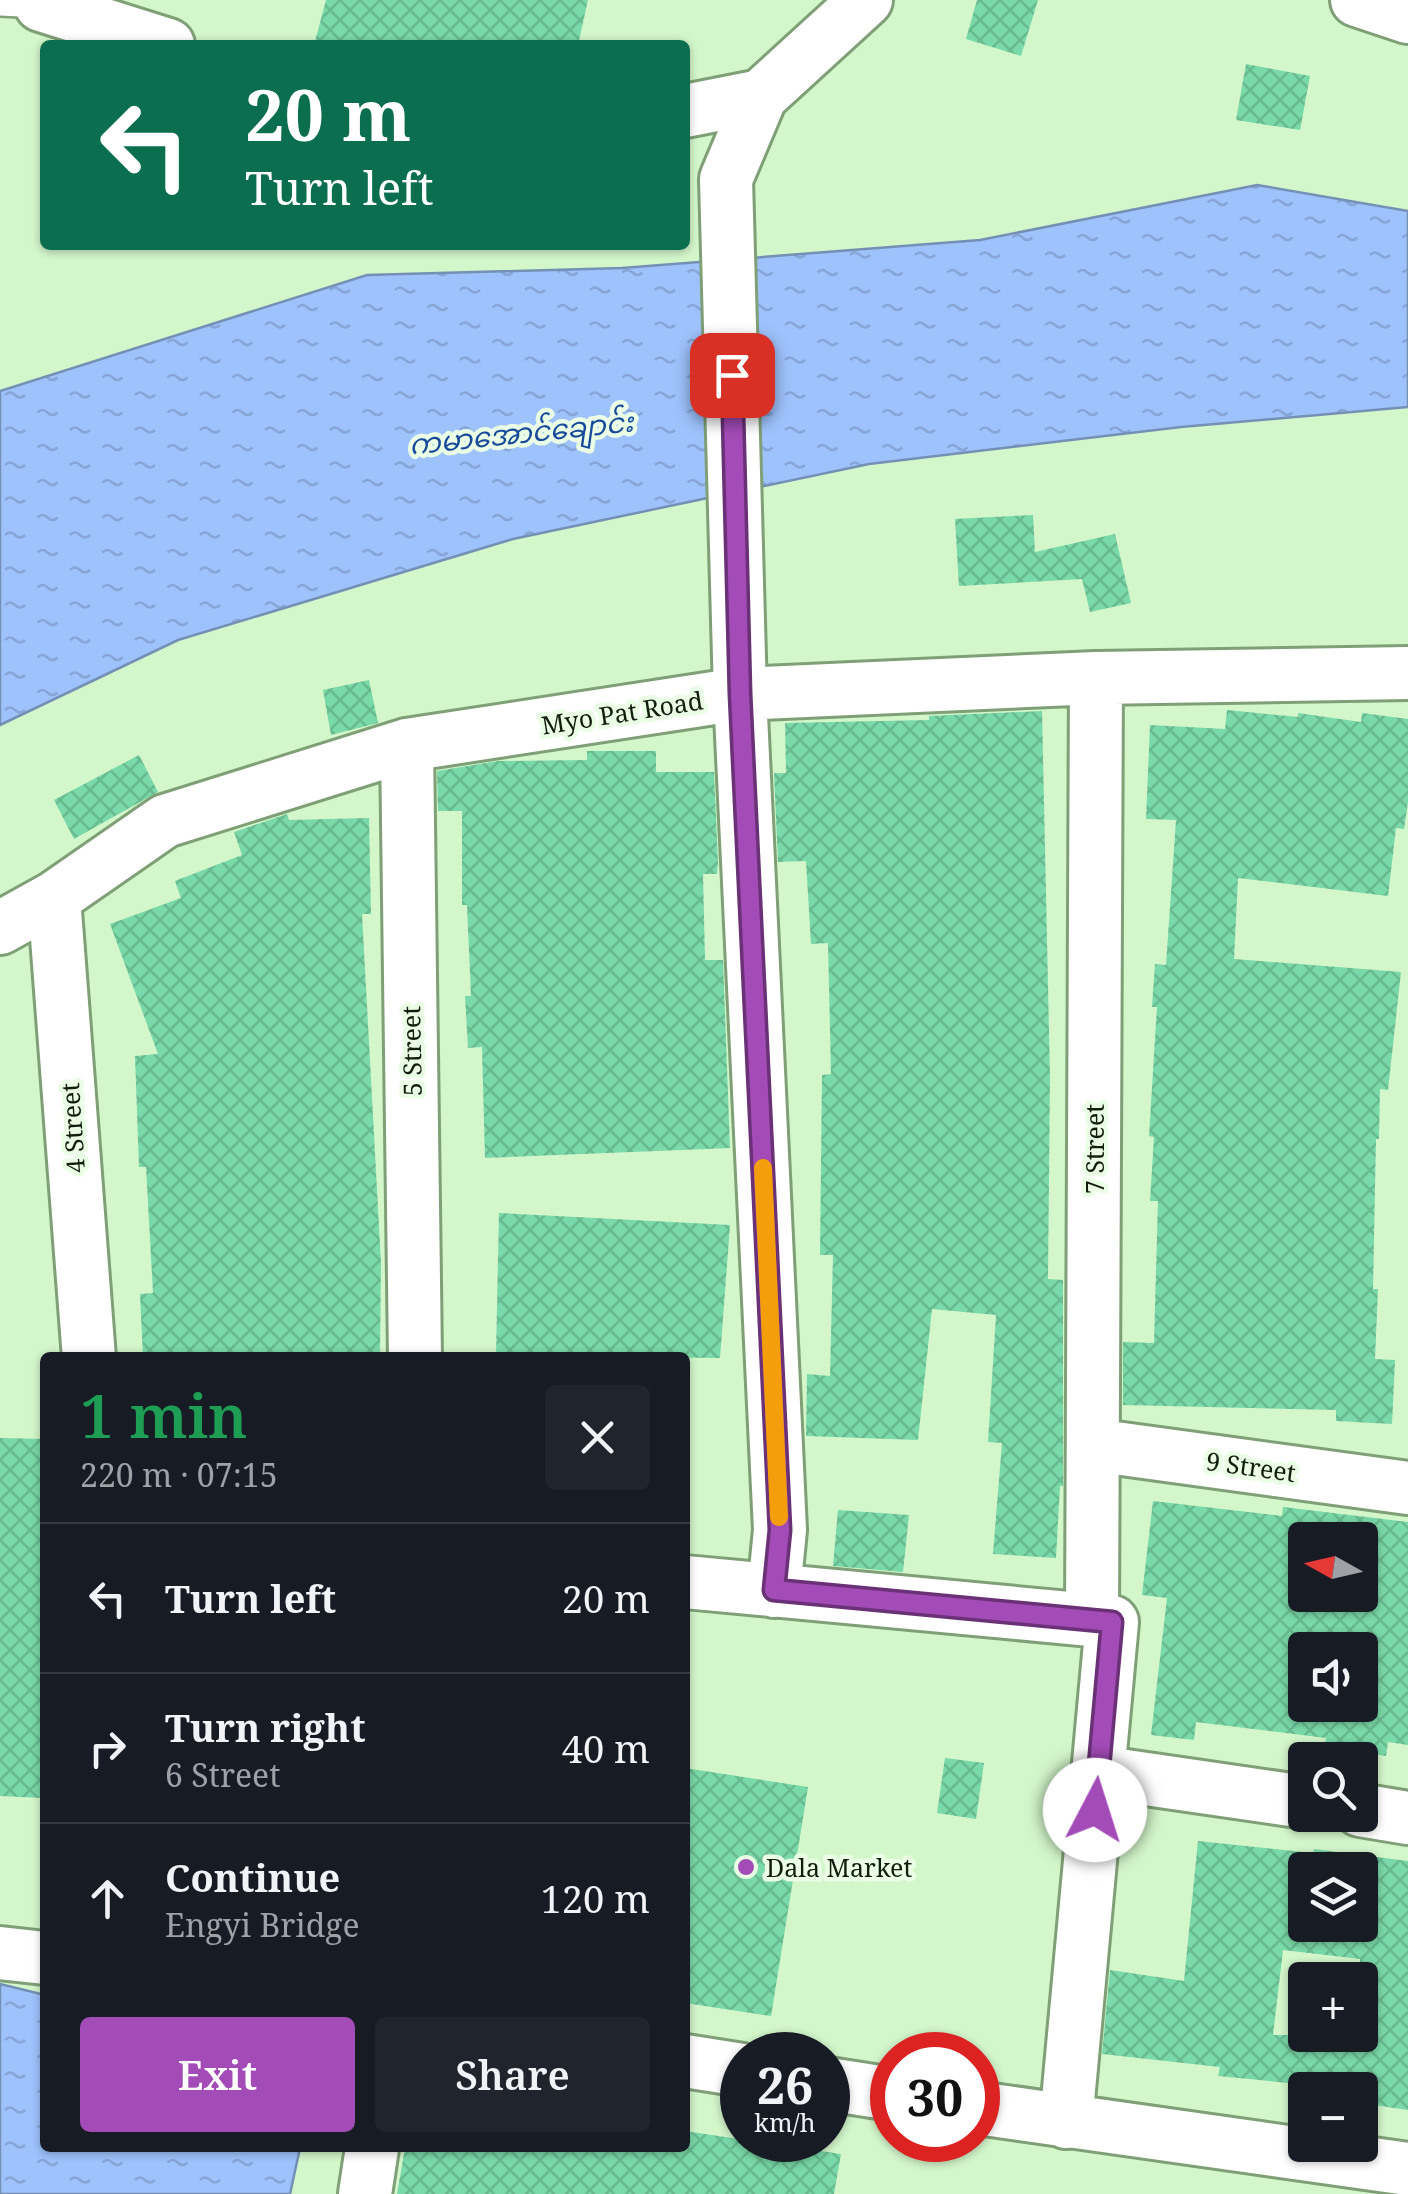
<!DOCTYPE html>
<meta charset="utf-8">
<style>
:root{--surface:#171b24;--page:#20242c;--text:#f1f3f6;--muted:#9ea1a6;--line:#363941;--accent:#a34bb7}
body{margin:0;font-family:"Noto Serif","Noto Sans Myanmar",serif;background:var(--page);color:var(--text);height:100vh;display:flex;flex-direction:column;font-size:38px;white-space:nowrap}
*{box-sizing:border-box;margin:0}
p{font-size:32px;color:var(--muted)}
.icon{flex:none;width:55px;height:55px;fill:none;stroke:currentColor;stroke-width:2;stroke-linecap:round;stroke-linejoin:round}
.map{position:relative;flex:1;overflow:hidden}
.sheet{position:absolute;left:40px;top:1352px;width:650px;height:800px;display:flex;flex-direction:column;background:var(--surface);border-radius:10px;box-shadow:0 2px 8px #0004}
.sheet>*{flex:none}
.top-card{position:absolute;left:40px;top:40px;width:650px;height:210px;border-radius:10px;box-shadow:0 2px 8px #0004;background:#0b6e4f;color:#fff;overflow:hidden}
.needle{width:65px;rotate:278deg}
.buttons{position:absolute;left:1288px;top:1522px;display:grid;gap:20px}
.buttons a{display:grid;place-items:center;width:90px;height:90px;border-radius:10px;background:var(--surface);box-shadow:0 2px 8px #0004;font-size:50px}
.speed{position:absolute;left:720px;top:2032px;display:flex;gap:20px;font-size:50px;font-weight:700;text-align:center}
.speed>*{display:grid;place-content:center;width:130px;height:130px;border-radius:50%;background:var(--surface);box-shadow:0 2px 8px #0004;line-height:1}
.speed small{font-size:25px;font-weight:400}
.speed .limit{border:15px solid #d22;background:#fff;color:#111}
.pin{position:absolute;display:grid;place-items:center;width:85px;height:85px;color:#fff;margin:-42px;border-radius:20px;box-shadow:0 5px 15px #0006}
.me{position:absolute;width:110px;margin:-55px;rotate:5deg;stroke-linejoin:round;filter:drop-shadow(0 0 8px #0008)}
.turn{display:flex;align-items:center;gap:35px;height:210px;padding:0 40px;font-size:45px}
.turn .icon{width:130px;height:130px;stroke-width:2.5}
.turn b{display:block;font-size:70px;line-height:85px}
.round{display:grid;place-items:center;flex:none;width:105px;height:105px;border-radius:10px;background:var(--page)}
.summary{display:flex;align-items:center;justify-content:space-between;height:170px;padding:0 40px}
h1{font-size:60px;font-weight:600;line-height:75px;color:#1e9e55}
.cta{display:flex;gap:20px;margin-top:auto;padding:20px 40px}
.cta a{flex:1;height:115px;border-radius:10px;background:var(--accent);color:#fff;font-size:40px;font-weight:600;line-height:115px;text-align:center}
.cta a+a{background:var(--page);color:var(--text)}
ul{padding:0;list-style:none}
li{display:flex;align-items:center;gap:30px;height:150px;padding:0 40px;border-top:2px solid var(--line)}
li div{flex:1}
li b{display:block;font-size:38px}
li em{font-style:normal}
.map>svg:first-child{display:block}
.water{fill:url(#water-ripples);stroke:#7491b5;stroke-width:2.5}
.building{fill:url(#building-cross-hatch);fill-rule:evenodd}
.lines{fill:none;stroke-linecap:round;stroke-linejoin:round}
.service-casing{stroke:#7f9f77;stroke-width:30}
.minor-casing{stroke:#7f9f77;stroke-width:58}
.service{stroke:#fff;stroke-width:25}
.minor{stroke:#fff;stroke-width:52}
.route-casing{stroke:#6a3177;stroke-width:25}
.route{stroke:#a34bb7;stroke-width:18}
.slow{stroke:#f59e0b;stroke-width:18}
.poi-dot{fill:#a34bb7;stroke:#e9fee5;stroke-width:4}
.labels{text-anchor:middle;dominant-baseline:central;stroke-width:9;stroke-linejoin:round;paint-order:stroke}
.street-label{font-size:25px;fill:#111e0e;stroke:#e9fee5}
.poi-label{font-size:25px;fill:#111e0e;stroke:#e9fee5;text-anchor:start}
.water-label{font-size:28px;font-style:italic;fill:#184a9c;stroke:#e9fee5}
</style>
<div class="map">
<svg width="1408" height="2194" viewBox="0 0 1408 2194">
<defs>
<pattern id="water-ripples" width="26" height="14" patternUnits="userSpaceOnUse" patternTransform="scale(2.5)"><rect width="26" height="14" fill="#9ec2fc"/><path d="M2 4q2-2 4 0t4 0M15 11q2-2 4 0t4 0" fill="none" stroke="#87a6d7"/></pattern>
<pattern id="building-cross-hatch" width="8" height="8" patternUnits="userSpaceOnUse" patternTransform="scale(2.5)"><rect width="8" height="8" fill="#7ad9a8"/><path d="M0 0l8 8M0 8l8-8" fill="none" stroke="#68ba8f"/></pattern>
</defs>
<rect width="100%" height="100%" fill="#d3f6cb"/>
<path class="water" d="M 1257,185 L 1408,211 L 1408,407 L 1181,427 L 869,464 L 513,539 L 178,640 L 0,725 L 0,391 L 367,275 L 622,268 L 980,240 Z
M 0,1984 L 45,1995 L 45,2148 L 300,2148 L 290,2194 L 0,2194 Z"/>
<path class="building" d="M 326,0 L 588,0 L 578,45 L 314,45 Z
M 977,0 L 1038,0 L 1021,56 L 966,39 Z
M 1246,64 L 1310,76 L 1300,130 L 1236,120 Z
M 1033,515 L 1035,552 L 1115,534 L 1131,603 L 1090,612 L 1082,579 L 959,586 L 955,519 Z
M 369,680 L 378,723 L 331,735 L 323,690 Z
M 1227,710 L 1298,717 L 1298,713 L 1361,722 L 1362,713 L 1408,719 L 1408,802 L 1404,829 L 1396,828 L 1388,896 L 1238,878 L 1234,959 L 1401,972 L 1388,1090 L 1380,1089 L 1379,1139 L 1376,1139 L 1373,1289 L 1378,1289 L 1375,1359 L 1395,1360 L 1392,1424 L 1336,1421 L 1336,1410 L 1123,1405 L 1123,1342 L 1154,1343 L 1158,1201 L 1150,1201 L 1154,1137 L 1149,1136 L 1157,1007 L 1152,1007 L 1155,964 L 1166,965 L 1176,820 L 1146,819 L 1150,725 L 1225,729 Z
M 1042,711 L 1050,1077 L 1048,1279 L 1063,1280 L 1063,1486 L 1060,1486 L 1056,1558 L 993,1554 L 1002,1443 L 988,1442 L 996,1315 L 932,1309 L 918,1440 L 806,1436 L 807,1374 L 830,1376 L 833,1255 L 820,1255 L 822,1075 L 831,1074 L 828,943 L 811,944 L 806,861 L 778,862 L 774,773 L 786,773 L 785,723 L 929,720 L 929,716 Z
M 587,751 L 656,751 L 656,772 L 714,772 L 718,863 L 717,874 L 703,874 L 705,960 L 723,960 L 730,1148 L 485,1158 L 482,1047 L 468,1048 L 465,996 L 471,996 L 467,905 L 462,905 L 462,811 L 438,811 L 437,771 L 498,761 L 587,760 Z
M 139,755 L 158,792 L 74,839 L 54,800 Z
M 287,814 L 289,820 L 369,818 L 371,914 L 362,914 L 381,1263 L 380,1358 L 143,1358 L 140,1294 L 153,1293 L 146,1167 L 139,1167 L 135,1056 L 158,1054 L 110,924 L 181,898 L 175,881 L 242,855 L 234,832 Z
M 499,1213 L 730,1225 L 720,1358 L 496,1356 Z
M 0,1438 L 45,1439 L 45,1752 L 42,1752 L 41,1798 L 0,1796 Z
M 1153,1501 L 1282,1516 L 1283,1507 L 1408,1522 L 1408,1745 L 1388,1742 L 1386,1756 L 1325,1747 L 1326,1738 L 1196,1722 L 1194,1740 L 1151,1735 L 1167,1598 L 1142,1595 ZM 1305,1540 L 1360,1540 L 1360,1595 L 1305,1595 ZM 1305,1650 L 1360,1650 L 1360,1705 L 1305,1705 Z
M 838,1510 L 909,1515 L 903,1572 L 833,1566 Z
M 945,1758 L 984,1763 L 976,1819 L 937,1813 Z
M 685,1768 L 808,1787 L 771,2016 L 685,2003 Z
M 1198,1841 L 1313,1853 L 1314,1849 L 1408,1861 L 1408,2110 L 1360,2103 L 1360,2090 L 1218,2076 L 1220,2067 L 1102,2054 L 1110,1970 L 1184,1981 ZM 1305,1870 L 1360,1870 L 1360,1925 L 1305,1925 ZM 1283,1950 L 1360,1959 L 1360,2035 L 1273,2035 Z
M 685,2131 L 841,2154 L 834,2194 L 397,2194 L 405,2148 L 685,2148 Z"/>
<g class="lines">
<g class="service-casing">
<path id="service" d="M 0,3 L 41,5"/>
</g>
<g class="minor-casing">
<path id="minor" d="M 42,0 L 41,5 L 168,45
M 1357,0 L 1408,17
M 761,96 L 726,179 L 740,694 L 780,1530 L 774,1591
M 685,111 L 761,96 L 866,0
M 407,745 L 415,1358
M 54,898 L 89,1358
M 0,928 L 54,898 L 165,821 L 407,745 L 740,694 L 1096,678 L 1408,673
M 1093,1445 L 1408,1488
M 685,1582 L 1112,1622 L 1066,2122
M 1092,1620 L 1096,678
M 1098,1772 L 1305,1802
M 1360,1810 L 1408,1818
M 0,1953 L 45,1958
M 685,2061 L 742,2070
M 828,2084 L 892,2094
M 978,2108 L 1408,2169
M 365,2194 L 372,2148"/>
</g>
<use href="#service" class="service"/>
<use href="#minor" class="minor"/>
</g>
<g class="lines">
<g class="route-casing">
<path id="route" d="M 732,375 L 740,694 L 780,1530 L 774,1590 L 1112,1622 L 1095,1810"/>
</g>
<use href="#route" class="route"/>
<path class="slow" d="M 763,1168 L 779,1517"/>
</g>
<circle class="poi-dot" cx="746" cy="1867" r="10"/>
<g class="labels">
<g class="street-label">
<text transform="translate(622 712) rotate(-9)">Myo Pat Road</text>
<text transform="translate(411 1051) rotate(-91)">5 Street</text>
<text transform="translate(72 1128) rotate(-94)">4 Street</text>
<text transform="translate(1094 1149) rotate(-90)">7 Street</text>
<text transform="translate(1251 1466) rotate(8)">9 Street</text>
</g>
<g class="poi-label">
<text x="766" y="1867">Dala Market</text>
</g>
<g class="water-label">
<text transform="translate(521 432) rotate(-6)">ကမာအောင်ချောင်း</text>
</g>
</g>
</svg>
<div class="buttons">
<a><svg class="needle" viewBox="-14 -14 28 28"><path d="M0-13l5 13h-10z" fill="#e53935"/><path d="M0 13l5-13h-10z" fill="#9ea1a6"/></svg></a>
<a><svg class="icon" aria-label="sound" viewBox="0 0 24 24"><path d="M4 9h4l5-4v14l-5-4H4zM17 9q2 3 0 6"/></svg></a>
<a><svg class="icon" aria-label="search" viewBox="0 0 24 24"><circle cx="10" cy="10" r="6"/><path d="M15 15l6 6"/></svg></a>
<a><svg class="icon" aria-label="layers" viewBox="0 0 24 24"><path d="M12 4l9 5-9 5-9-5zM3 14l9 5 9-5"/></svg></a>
<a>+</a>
<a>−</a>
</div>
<div class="speed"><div>26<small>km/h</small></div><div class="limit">30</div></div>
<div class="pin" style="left:732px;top:375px;background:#d93025"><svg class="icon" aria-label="arrive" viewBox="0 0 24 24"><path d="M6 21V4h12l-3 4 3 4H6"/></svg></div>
<svg class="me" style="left:1095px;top:1810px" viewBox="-20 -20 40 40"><circle r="19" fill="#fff"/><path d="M0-13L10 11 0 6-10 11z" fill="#a34bb7"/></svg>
<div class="top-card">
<div class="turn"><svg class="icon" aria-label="left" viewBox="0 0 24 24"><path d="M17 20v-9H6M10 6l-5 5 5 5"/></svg><div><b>20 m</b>Turn left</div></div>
</div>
<section class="sheet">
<div class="summary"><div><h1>1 min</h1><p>220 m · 07:15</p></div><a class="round"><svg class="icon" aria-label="close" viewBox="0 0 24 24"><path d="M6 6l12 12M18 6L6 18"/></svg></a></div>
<ul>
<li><svg class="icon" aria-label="left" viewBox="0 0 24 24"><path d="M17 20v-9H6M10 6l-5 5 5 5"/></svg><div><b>Turn left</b></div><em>20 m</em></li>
<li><svg class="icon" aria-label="right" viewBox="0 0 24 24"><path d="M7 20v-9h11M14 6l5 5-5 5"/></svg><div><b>Turn right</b><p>6 Street</p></div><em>40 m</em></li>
<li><svg class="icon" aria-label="ahead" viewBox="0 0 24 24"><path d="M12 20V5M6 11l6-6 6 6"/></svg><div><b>Continue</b><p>Engyi Bridge</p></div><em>120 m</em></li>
</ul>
<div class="cta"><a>Exit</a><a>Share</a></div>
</section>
</div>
